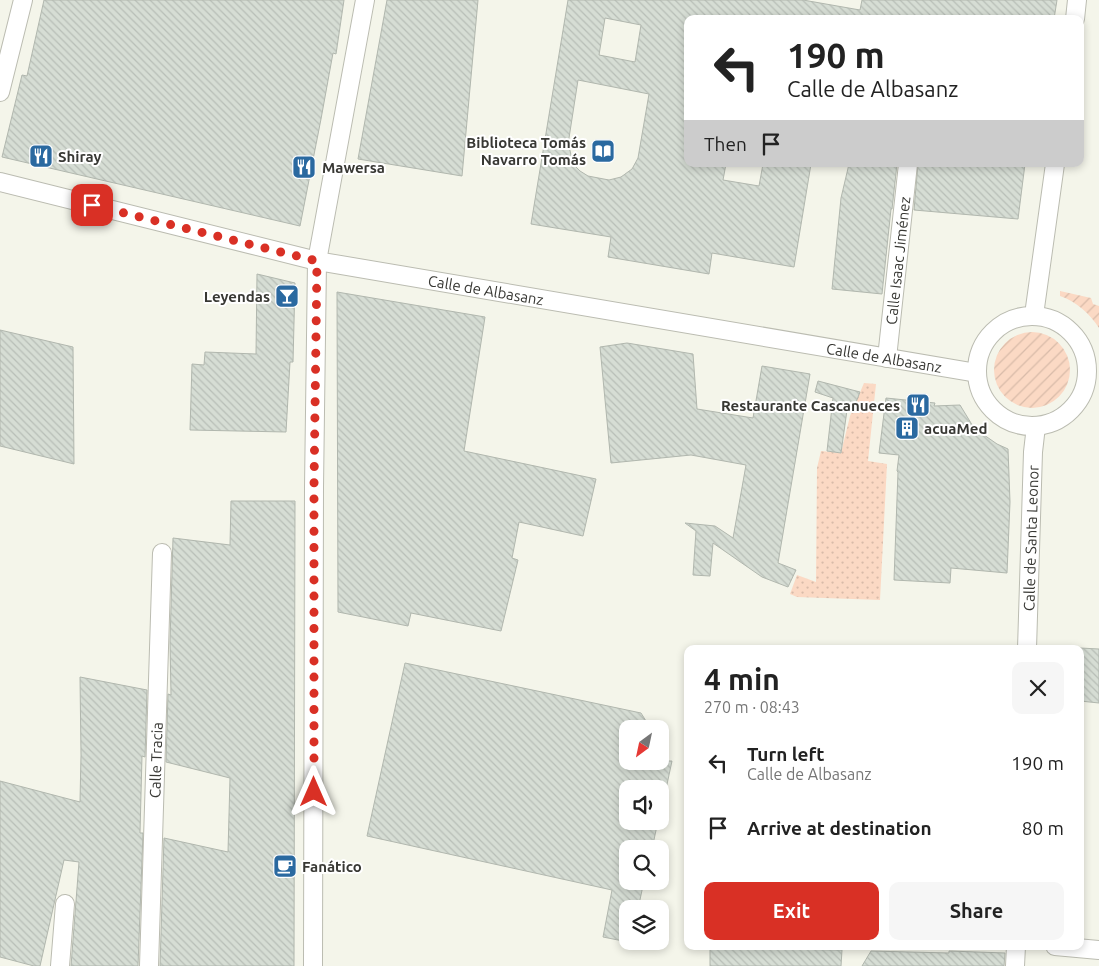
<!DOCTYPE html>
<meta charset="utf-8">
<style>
:root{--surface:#fff;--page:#f6f6f6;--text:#222;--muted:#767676;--accent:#d93025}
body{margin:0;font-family:Ubuntu,sans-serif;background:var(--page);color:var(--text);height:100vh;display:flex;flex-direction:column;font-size:19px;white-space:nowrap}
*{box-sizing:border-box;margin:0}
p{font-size:16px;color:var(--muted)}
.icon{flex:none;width:28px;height:28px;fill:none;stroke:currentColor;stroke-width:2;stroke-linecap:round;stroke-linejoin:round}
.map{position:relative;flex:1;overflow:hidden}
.drawer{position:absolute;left:684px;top:645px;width:400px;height:305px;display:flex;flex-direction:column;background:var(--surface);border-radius:10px;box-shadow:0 2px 8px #0003}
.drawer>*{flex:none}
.hud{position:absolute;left:684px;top:15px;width:400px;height:152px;border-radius:10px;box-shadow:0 2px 8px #0003;background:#fff;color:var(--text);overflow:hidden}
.needle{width:32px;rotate:213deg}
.tools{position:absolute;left:619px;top:720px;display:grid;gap:10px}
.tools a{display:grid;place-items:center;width:50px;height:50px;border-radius:10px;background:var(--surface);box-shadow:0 2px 8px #0003;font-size:25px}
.pin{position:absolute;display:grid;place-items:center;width:42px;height:42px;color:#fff;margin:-21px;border-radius:10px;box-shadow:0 2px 8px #0006}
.me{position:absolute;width:55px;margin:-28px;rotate:0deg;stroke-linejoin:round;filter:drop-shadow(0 0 4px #0008)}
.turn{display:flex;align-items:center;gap:18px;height:105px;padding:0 20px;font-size:22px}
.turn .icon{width:65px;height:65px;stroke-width:2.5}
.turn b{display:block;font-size:35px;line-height:42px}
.then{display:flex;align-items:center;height:48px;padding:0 20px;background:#0003;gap:10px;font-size:19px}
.round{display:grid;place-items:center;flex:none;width:52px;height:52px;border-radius:10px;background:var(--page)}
.headline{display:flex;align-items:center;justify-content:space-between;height:85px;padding:0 20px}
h1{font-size:30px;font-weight:700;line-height:38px}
.button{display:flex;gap:10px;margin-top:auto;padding:10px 20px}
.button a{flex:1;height:58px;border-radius:10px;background:var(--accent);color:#fff;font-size:20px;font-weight:700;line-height:58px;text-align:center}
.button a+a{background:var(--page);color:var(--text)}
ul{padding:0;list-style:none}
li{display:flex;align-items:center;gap:15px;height:65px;padding:0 20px}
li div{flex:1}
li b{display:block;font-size:19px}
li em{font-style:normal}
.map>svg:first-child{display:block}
.grass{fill:url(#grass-dots)}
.garden{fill:url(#garden-furrows)}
.building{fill:url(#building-back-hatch);stroke:#b1b7ae;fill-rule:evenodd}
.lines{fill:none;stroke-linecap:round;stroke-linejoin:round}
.street-casing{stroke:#bbbcb1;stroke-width:20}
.street{stroke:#fff;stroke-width:18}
.route{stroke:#d93025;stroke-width:9;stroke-dasharray:0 16.2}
.labels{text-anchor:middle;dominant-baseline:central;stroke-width:4;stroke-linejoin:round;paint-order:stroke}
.poi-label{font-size:15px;font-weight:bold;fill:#383834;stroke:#fff;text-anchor:start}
.street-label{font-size:15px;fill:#383834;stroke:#fff}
</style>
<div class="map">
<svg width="1099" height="966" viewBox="0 0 1099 966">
<defs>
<pattern id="grass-dots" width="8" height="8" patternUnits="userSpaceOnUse" patternTransform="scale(1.25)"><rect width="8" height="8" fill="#fbd9c4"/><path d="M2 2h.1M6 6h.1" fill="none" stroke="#d8bba9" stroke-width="1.8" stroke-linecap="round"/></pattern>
<pattern id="garden-furrows" width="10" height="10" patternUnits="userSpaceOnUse" patternTransform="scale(1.25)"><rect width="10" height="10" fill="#fbd9c4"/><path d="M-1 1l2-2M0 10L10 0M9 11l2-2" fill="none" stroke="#d8bba9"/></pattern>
<pattern id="building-back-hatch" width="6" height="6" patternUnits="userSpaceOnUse" patternTransform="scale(1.25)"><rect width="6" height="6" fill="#d6ddd4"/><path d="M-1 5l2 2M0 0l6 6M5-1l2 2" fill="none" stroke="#b8beb7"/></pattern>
</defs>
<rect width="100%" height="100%" fill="#f4f5ea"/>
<path class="grass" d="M 864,383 L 876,384 L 868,461 L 887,464 L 880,600 L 797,597 L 790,594 L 797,575 L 816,582 L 817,468 L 821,451 L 841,453 L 850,416 Z"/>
<path class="garden" d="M 1060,291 L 1091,298 L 1093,304 L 1099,306 L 1099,328 C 1090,314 1076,301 1060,296 Z
M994 370a38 38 0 1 1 76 0a38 38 0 1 1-76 0Z"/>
<path class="building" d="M 44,0 L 344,0 L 336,54 L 333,53 L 321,119 L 300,226 L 2,157 L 22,75 L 27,76 Z
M 387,0 L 478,0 L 462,176 L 358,159 Z
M 568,0 L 803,0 L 860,10 L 862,0 L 1057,0 L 1054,19 L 688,19 L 688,164 L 726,164 L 723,180 L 759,186 L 763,164 L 811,164 L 794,267 L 712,253 L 709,274 L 608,257 L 611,237 L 531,224 ZM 605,18 L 641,25 L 635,62 L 599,55 ZM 578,80 L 649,94 L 638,158 L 632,169 L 621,177 L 609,180 L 588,176 L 580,171 L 575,166 L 572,160 L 569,146 L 569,138 Z
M 849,164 L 897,164 L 892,209 L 891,209 L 882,294 L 832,289 L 841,198 Z
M 918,164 L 1025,164 L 1018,219 L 914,210 Z
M 257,274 L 295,283 L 293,362 L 290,362 L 286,432 L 190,430 L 192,364 L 204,365 L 205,352 L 256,354 Z
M 337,292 L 485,317 L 464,451 L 596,479 L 583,536 L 519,522 L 512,558 L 518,560 L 501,631 L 411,613 L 408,626 L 338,612 Z
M 0,330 L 73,347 L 74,464 L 0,446 Z
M 627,343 L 693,354 L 697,409 L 753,418 L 762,366 L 810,374 L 778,563 L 796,570 L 788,587 L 762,577 L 713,543 L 710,576 L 693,575 L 696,531 L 685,523 L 715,526 L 733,538 L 746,465 L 691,455 L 611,463 L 600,347 Z
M 818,381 L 860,392 L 855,405 L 848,403 L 841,453 L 827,451 L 833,398 L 815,392 Z
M 886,398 L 935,403 L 934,406 L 960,405 L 974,428 L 997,444 L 1008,449 L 1010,502 L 1007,573 L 951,568 L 950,583 L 894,580 L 898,472 L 897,471 L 899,455 L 879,453 Z
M 231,501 L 295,501 L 294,966 L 160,966 L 164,838 L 228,852 L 230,778 L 166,762 L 168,694 L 171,695 L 170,642 L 173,538 L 230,545 Z
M 1080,648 L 1099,649 L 1099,703 L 1080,701 Z
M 405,663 L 641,713 L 651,729 L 628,729 L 628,761 L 672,761 L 666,789 L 628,789 L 628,821 L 658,821 L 652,849 L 628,849 L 628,881 L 644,881 L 638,909 L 628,909 L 628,942 L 603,937 L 612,890 L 367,836 Z
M 80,677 L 147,690 L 145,757 L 142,756 L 140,833 L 143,833 L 138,966 L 71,966 L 79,862 L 64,860 L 40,966 L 34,966 L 0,957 L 0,781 L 80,802 L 81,755 Z
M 710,948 L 842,950 L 841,966 L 710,966 Z
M 871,951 L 949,953 L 949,951 L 1005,953 L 1004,966 L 862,966 Z"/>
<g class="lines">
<g class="street-casing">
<g id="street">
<path d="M 1075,19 L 1077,0"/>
<path d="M 0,92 L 23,0"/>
<path id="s1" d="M 0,182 L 317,261 L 977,373"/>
<path d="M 1034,315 L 1055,164"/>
<circle cx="1032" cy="371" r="55"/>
<path id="s2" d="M 887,358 L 908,164"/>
<path id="s3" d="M 1027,649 L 1033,452 L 1036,426"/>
<path d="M 1055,946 L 1099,950"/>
<path d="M 60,966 L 65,904"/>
<path id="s4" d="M 149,966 L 162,553"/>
<path d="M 313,966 L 314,487 L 317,261 L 365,0"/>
<path d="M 1015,966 L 1016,946"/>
</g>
</g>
<use href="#street" class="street"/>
</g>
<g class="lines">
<path class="route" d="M 92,205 L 317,261 L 314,487 L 314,792"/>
</g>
<defs>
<g id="library-square" transform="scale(1.25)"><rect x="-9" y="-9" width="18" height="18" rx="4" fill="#2a69a0" stroke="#fff"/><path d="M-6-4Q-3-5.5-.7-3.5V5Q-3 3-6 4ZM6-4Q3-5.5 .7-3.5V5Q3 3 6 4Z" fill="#fff"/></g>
<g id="restaurant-square" transform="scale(1.25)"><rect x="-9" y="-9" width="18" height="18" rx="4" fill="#2a69a0" stroke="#fff"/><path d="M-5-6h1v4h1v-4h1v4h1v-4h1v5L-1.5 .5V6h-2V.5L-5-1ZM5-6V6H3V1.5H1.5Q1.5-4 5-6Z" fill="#fff"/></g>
<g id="bar-square" transform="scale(1.25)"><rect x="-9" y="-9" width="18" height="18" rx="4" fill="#2a69a0" stroke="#fff"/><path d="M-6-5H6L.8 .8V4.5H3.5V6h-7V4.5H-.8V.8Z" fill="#fff"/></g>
<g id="building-square" transform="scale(1.25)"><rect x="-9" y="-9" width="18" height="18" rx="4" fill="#2a69a0" stroke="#fff"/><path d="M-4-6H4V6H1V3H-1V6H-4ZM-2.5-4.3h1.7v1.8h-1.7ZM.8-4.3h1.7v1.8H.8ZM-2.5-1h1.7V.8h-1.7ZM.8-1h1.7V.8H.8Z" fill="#fff"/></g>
<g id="cafe-square" transform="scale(1.25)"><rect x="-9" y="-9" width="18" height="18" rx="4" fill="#2a69a0" stroke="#fff"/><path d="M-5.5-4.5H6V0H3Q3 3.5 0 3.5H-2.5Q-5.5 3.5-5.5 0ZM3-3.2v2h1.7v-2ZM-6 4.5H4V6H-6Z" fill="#fff"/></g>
</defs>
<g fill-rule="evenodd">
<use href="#library-square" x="603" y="151"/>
<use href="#restaurant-square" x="41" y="156"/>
<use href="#restaurant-square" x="304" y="167"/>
<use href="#bar-square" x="287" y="296"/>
<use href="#restaurant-square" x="918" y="405"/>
<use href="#building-square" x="907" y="428"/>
<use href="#cafe-square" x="285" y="866"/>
</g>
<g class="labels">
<g class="poi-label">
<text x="586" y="142" text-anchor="end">Biblioteca Tomás<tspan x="586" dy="17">Navarro Tomás</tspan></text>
<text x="58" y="156">Shiray</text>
<text x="322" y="167">Mawersa</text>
<text x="270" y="296" text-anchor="end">Leyendas</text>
<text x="900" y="405" text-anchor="end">Restaurante Cascanueces</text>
<text x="924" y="428">acuaMed</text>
<text x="302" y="866">Fanático</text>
</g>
<g class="street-label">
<text stroke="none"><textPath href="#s2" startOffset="98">Calle Isaac Jiménez</textPath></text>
<text stroke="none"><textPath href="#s1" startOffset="498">Calle de Albasanz</textPath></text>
<text stroke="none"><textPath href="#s1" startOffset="902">Calle de Albasanz</textPath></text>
<text stroke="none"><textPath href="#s3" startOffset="111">Calle de Santa Leonor</textPath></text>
<text stroke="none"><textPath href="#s4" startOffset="206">Calle Tracia</textPath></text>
</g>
</g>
</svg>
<div class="tools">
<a><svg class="needle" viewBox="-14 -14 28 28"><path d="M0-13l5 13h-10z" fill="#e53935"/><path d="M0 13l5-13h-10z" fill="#767676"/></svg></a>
<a><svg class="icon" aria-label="sound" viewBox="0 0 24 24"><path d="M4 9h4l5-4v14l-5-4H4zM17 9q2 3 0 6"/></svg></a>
<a><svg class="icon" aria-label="search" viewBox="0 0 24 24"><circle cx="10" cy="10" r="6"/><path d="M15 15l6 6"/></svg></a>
<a><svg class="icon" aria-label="layers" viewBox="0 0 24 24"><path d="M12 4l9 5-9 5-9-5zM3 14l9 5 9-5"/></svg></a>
</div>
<div class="pin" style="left:92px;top:205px;background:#d93025"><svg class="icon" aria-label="arrive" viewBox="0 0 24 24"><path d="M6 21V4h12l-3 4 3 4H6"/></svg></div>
<svg class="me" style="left:314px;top:792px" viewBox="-20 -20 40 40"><path d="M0-17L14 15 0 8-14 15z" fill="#d93025" stroke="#fff" stroke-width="4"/></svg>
<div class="hud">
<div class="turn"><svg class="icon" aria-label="left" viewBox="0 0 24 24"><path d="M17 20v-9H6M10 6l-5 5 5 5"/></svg><div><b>190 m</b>Calle de Albasanz</div></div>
<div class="then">Then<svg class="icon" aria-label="arrive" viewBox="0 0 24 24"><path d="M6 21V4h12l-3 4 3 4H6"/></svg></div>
</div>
<section class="drawer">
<div class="headline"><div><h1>4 min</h1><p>270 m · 08:43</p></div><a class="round"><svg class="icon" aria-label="close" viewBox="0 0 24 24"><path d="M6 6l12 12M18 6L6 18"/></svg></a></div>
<ul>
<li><svg class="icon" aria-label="left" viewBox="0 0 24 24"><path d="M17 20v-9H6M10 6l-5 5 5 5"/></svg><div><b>Turn left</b><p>Calle de Albasanz</p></div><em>190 m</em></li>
<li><svg class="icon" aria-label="arrive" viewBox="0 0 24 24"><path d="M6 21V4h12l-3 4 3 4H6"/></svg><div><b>Arrive at destination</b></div><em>80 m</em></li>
</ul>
<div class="button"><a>Exit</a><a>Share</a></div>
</section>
</div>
